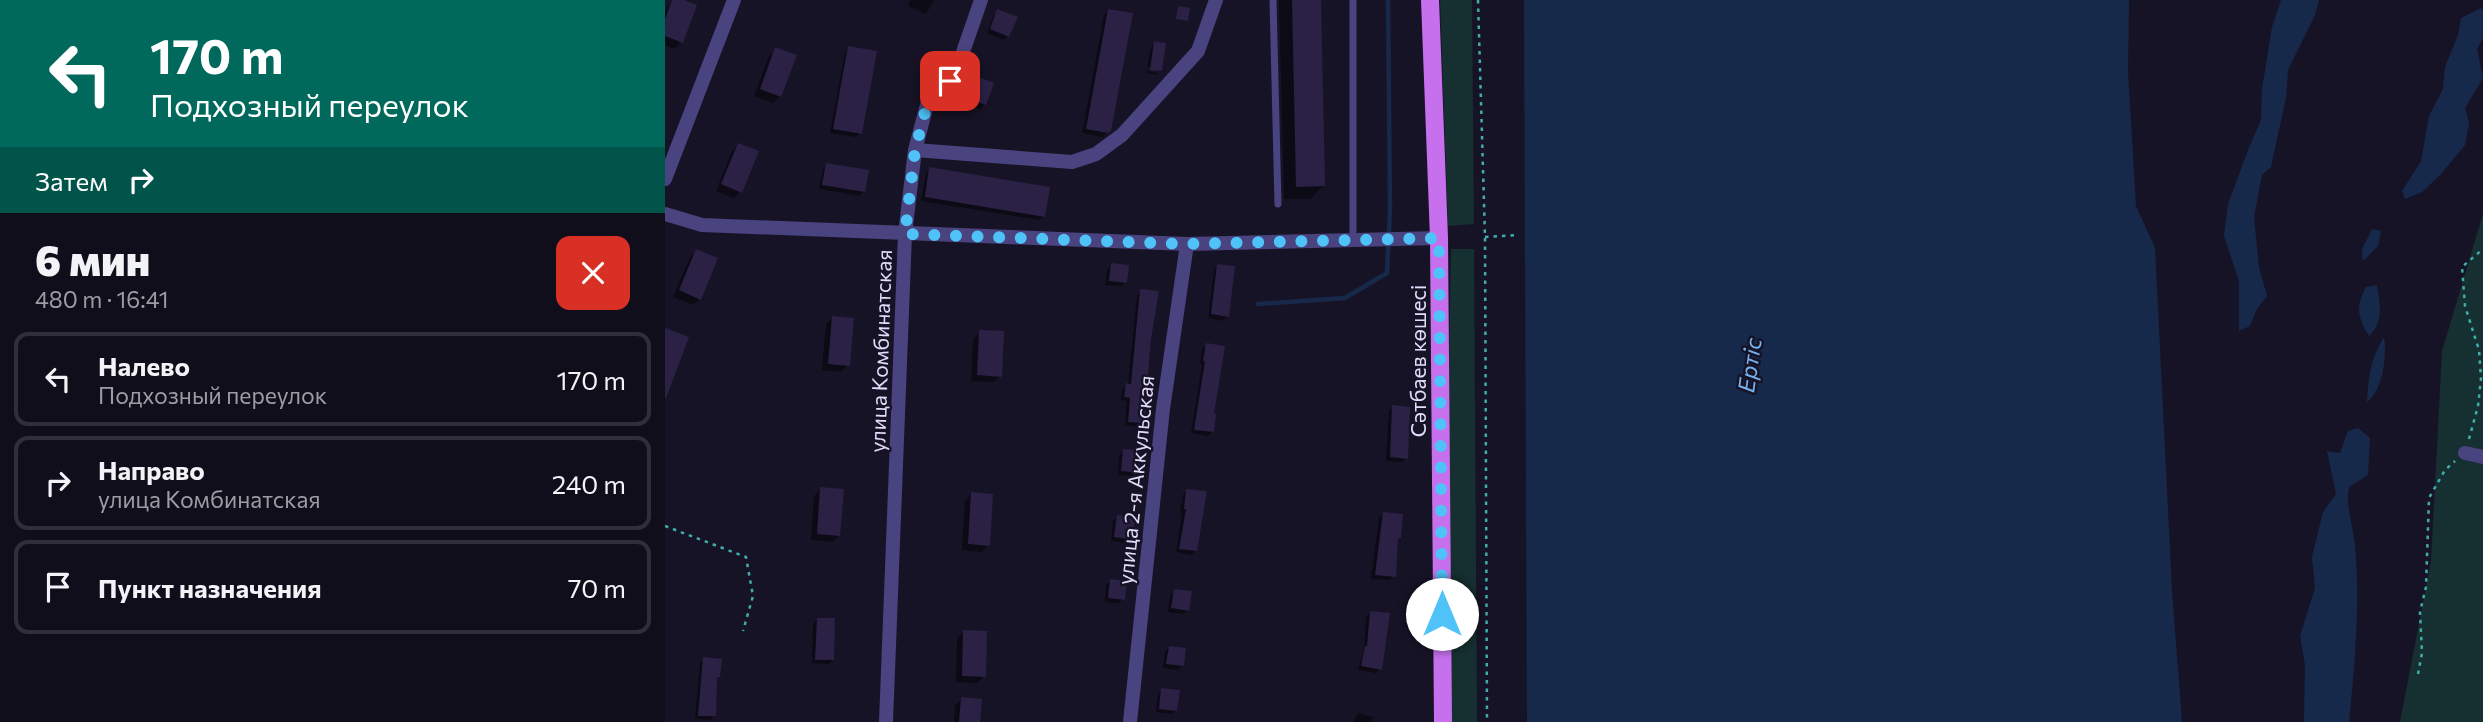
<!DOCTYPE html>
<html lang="ru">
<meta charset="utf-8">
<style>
:root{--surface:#110e1c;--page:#1a1725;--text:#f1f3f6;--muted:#9c9ca3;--line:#302e3b}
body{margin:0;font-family:Commissioner,sans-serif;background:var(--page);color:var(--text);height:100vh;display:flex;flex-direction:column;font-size:26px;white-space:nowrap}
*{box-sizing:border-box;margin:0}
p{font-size:23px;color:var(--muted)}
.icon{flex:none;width:38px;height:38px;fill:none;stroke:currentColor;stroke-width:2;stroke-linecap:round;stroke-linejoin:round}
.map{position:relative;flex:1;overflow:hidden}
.panel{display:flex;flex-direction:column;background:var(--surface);width:665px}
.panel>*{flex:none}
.top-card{background:#00695c;color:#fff;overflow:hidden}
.pin{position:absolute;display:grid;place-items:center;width:60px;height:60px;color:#fff;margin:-30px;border-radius:14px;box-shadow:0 4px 10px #0006}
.me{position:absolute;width:77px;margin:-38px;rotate:0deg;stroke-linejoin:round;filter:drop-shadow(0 0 5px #0008)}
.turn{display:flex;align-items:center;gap:24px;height:147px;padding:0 35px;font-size:32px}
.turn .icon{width:91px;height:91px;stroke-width:2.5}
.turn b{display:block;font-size:49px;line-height:60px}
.then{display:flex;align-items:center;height:66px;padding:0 35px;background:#0003;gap:14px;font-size:26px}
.round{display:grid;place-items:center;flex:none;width:74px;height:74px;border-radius:14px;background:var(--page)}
.summary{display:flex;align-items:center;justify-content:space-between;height:119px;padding:0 35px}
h1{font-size:42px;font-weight:800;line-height:52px}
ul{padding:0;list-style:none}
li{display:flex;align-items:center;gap:21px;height:94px;margin:0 14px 10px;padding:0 21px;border:4px solid var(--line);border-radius:14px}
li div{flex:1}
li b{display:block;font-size:26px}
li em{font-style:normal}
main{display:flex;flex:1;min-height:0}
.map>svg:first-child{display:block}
.green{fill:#162f30}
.water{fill:#17294b}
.shadow{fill:#0007}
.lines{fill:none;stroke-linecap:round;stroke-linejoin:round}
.stream{stroke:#17294b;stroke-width:4.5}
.building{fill:#2a2145}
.path{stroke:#3eadac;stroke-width:2.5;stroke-dasharray:3.5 5;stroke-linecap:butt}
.lane{stroke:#494380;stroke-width:7}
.street{stroke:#494380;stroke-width:14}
.primary{stroke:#c670ee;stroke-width:18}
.route{stroke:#4fc3f7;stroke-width:12;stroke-dasharray:0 21.6}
.labels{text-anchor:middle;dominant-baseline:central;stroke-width:5;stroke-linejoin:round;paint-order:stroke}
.street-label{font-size:21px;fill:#e2dcfb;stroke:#171326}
.water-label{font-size:23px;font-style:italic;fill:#76b0ef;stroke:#171326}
</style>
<main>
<section class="panel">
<div class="top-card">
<div class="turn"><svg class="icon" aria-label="left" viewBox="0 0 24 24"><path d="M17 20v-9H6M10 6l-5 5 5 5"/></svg><div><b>170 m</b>Подхозный переулок</div></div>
<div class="then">Затем<svg class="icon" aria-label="right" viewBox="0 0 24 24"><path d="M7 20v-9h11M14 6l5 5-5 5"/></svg></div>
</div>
<div class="summary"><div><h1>6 мин</h1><p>480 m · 16:41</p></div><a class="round" style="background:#d93025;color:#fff"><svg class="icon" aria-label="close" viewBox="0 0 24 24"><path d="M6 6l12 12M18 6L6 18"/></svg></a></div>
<ul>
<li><svg class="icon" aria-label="left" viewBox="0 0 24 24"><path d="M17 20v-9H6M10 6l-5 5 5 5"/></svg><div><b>Налево</b><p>Подхозный переулок</p></div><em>170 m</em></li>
<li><svg class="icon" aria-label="right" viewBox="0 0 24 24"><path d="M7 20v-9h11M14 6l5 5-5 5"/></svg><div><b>Направо</b><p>улица Комбинатская</p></div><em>240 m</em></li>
<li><svg class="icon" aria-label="arrive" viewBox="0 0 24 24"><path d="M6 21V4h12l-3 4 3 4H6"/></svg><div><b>Пункт назначения</b></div><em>70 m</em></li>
</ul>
</section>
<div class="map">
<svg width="1818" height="722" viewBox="0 0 1818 722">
<rect width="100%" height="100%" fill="#171326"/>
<path class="green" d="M 775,0 L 807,0 L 809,224 L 783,226 Z
M 1818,214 L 1818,722 L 1735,722 L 1766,561 L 1777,351 Z
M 786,249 L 809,249 L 812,722 L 777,722 Z"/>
<path class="water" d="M 859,0 L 1464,0 L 1463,72 L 1471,206 L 1490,248 L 1507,591 L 1517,722 L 862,722 Z
M 1616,0 L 1654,0 L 1650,15 L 1623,70 L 1621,98 L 1606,167 L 1597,175 L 1589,217 L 1594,267 L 1602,296 L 1592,309 L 1585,326 L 1574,331 L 1574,281 L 1559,236 L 1563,204 L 1583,150 L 1596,120 L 1597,89 L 1607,27 Z
M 1816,8 L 1818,11 L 1818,38 L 1812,49 L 1818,78 L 1800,108 L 1804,123 L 1800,145 L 1776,174 L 1757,192 L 1740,199 L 1737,191 L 1756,161 L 1764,116 L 1778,89 L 1780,67 L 1793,35 L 1796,18 Z
M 1707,229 L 1716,231 L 1713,246 L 1698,261 L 1697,249 Z
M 1712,285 C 1715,303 1719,322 1704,336 C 1693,318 1690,307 1701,287 Z
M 1719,337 C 1722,356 1718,390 1702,402 C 1704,375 1705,361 1719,337 Z
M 1693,428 L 1705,438 L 1703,475 L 1684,487 C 1680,506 1688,525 1690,545 C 1695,604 1690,663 1684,722 L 1639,722 L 1640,665 L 1635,636 L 1650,588 L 1647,557 L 1658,512 L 1671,494 L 1662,451 L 1675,453 L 1683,431 Z"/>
<path class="shadow" d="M 7,0 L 14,0 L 16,42 L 9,49 L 0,45 L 0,12 Z
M 245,0 L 269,0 L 261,14 L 243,6 Z
M 614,0 L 655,0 L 659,185 L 645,199 L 619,199 Z
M 333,11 L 343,36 L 339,40 L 322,33 L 329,15 Z
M 443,11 L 444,130 L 438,137 L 417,133 L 439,15 Z
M 490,43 L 495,71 L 494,71 L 494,69 L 482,67 L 486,47 Z
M 184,47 L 196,133 L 191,137 L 165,133 L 180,52 Z
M 111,49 L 115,96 L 108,103 L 89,96 L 104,56 Z
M 482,71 L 493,73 L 491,75 L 481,73 Z
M 307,76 L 327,84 L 319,104 L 315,109 L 295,101 L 303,80 Z
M 74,145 L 75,192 L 69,198 L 51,191 L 67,151 Z
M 162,165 L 199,191 L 195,196 L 154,189 L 158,169 Z
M 265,169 L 379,216 L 374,220 L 256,201 L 261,173 Z
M 31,251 L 35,299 L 28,305 L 8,297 L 25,257 Z
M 446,265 L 461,282 L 456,286 L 440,285 L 442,269 Z
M 553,265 L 562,316 L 558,321 L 543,318 L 549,270 Z
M 476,291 L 484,338 L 477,423 L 473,427 L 460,425 L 462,401 L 456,400 L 457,389 L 463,385 L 472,295 Z
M 168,317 L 183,365 L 176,372 L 157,370 L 161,324 Z
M 315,332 L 335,376 L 328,382 L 306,381 L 308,339 Z
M 541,345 L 547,416 L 547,432 L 543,436 L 526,433 L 537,365 L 535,364 L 537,349 Z
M 728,407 L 741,458 L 737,462 L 721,461 L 724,411 Z
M 459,451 L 472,472 L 468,476 L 453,475 L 454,455 Z
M 156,489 L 174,536 L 167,542 L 146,540 L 149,496 Z
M 522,490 L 531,551 L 526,555 L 511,552 L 517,513 L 515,513 L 518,495 Z
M 306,494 L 323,545 L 317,552 L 297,550 L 300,501 Z
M 719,514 L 734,537 L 731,540 L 729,576 L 725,580 L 706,579 L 714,518 Z
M 452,517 L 466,539 L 462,543 L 446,541 L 448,521 Z
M 446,581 L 458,599 L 454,603 L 440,602 L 441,585 Z
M 509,591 L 523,610 L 518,614 L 503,612 L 505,595 Z
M 705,613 L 715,669 L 711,673 L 693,670 L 699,649 L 701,617 Z
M 152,620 L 168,660 L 164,664 L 147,663 L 148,624 Z
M 298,632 L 319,676 L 312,683 L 291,682 L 292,639 Z
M 504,647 L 517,665 L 513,670 L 498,668 L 500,652 Z
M 39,659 L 54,676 L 50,680 L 49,716 L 45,720 L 30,719 L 35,663 Z
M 497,690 L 511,710 L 507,714 L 491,712 L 493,694 Z
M 296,699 L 314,722 L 289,722 L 290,706 Z
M 693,713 L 708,717 L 707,722 L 688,722 Z"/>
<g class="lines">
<path class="stream" d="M 593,304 L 680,298 L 722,273 L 725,209 L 723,0"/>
</g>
<path class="building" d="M 7,0 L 19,0 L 32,5 L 18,43 L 0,36 L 0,19 Z
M 627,0 L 656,0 L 660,186 L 631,187 Z
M 513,6 L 525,8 L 523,21 L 511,19 Z
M 332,9 L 353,17 L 344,37 L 325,29 Z
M 443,9 L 468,13 L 446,131 L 443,133 L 421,129 Z
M 489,41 L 501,43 L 497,71 L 485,70 Z
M 183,46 L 212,51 L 197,134 L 168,129 Z
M 110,47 L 132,55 L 116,97 L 95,89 Z
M 306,74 L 329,83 L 321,105 L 298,97 Z
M 73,143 L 94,151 L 77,193 L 56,184 Z
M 161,163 L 204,170 L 200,192 L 157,185 Z
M 264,167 L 385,187 L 380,217 L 260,197 Z
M 31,249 L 53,258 L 36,300 L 14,290 Z
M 446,263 L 464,265 L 462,283 L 444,281 Z
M 552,264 L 570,266 L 564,317 L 546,314 Z
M 475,289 L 494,291 L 486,339 L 482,386 L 484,386 L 479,423 L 463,422 L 465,398 L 459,397 L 461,383 L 466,384 Z
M 167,316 L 189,318 L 185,366 L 163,364 Z
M 0,328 L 24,337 L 1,398 L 0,398 Z
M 314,330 L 339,331 L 337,377 L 312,375 Z
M 541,343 L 560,346 L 549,414 L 551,414 L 549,432 L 529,430 L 540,361 L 538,361 Z
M 727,405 L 745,407 L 743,459 L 725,457 Z
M 458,449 L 476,450 L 474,473 L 456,471 Z
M 155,487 L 179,489 L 175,536 L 152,534 Z
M 521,489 L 542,491 L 532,551 L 514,549 L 521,509 L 519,509 Z
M 306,492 L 328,494 L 325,546 L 303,544 Z
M 718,512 L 738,514 L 736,538 L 733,538 L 731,577 L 710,575 Z
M 452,515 L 470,517 L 468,540 L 449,537 Z
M 445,579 L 462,581 L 460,600 L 443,598 Z
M 509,589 L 527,591 L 524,611 L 506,608 Z
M 705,611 L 725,613 L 717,670 L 696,666 L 700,646 L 702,646 Z
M 152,618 L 170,618 L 169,660 L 150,660 Z
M 298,630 L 322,631 L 321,677 L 297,676 Z
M 504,646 L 521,648 L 519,666 L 501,664 Z
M 38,657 L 57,659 L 55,677 L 52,677 L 51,716 L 33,716 Z
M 496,688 L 515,690 L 512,711 L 494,709 Z
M 296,697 L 317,699 L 315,722 L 294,722 Z"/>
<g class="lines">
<path class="path" d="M 813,0 L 820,237 L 822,722
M 820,237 L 854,235
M 1804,439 L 1813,406 L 1816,378 L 1814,350 L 1800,306 L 1797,267 L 1818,249
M 0,526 L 81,557 L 88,596 L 78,631
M 1753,674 L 1757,653 L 1755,612 L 1761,587 L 1764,498 L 1780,470 L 1790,461"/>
<path class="lane" d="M 608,0 L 613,204
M 688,240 L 688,0"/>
<path class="street" d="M 250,150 L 407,162 L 431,154 L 457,135 L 533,51 L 551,0
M 0,179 L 69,0
M 0,214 L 37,225 L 522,244 L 774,238
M 1800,453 L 1818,457
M 221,722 L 240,234 L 250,150 L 263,101 L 285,81 L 298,52 L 316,0
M 465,722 L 498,409 L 522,244"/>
<path class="primary" d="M 765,0 L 774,238 L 778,722"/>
</g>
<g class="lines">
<path class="route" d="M 285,81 L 263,101 L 250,150 L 240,234 L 522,244 L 774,238 L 777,614"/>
</g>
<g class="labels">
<g class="street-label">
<text transform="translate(215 351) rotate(-88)">улица Комбинатская</text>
<text transform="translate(752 361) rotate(-90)">Сәтбаев көшесі</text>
<text transform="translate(470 480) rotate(-84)">улица 2-я Аккульская</text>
</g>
<g class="water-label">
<text transform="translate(1084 365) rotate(-82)">Ертіс</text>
</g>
</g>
</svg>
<div class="pin" style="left:285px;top:81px;background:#d93025"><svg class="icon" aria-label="arrive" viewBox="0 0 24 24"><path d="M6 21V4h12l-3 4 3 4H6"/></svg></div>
<svg class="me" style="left:777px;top:614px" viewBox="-20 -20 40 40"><circle r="19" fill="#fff"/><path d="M0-13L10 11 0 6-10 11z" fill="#4fc3f7"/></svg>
</div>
</main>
